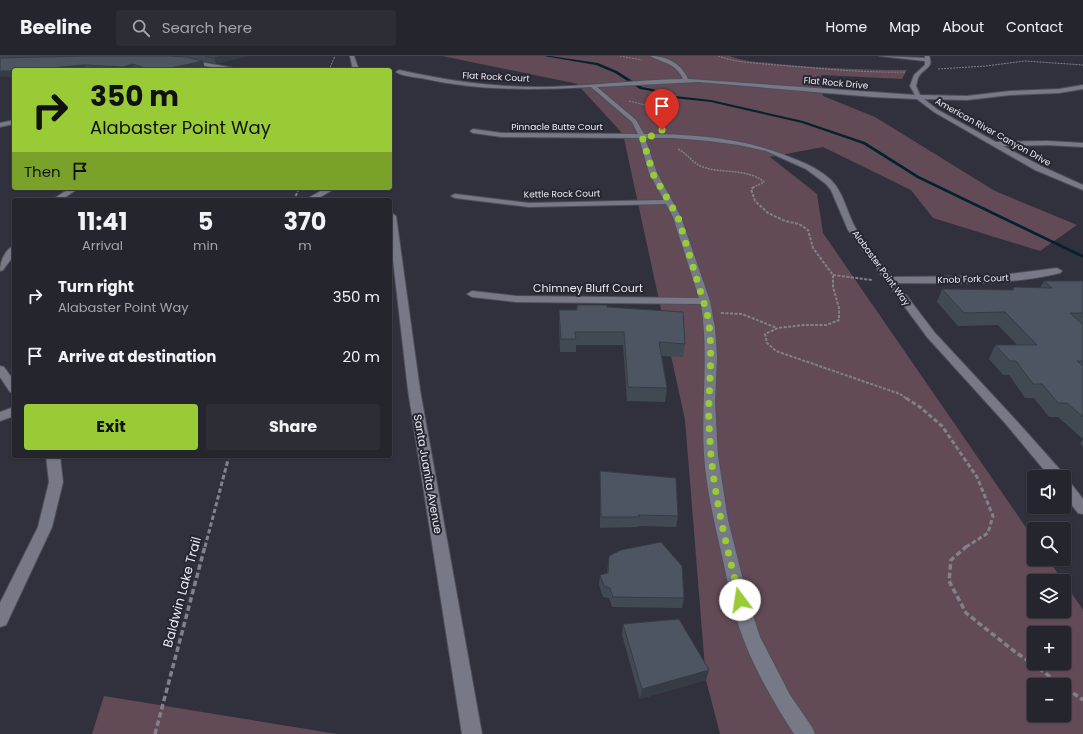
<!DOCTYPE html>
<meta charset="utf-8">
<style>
:root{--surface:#25252e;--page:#2d2d36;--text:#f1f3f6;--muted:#a3a5aa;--line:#42424a;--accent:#99cb36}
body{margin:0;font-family:Poppins,sans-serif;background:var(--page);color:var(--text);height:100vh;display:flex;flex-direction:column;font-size:15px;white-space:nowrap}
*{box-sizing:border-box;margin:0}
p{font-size:13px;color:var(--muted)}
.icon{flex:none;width:22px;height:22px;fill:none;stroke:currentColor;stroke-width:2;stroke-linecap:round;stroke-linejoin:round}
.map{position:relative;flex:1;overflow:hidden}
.drawer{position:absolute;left:12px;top:142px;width:380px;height:260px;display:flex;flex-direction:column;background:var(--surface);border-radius:4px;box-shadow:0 1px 3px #0004,0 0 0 1px var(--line)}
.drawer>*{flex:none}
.guide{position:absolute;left:12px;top:12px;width:380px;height:122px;border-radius:4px;box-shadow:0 1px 3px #0004,0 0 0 1px var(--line);background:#99cb36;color:#111;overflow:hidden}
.fabs{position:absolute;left:1027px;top:414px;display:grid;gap:8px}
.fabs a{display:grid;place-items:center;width:44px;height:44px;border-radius:4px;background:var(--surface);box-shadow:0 1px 3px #0004,0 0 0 1px var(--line);font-size:20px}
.pin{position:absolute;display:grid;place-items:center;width:34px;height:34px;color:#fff;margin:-41px -17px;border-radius:50% 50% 50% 0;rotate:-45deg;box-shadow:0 0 4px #0007}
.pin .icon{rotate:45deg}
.me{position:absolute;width:44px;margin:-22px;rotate:346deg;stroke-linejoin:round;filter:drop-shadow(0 0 3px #0008)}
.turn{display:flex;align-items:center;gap:14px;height:84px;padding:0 12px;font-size:18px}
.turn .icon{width:52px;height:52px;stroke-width:2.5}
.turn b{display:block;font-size:28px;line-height:34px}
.then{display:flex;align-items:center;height:38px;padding:0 12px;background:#0003;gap:8px;font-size:15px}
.eta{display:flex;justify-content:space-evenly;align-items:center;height:68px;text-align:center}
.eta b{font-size:24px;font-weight:700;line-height:28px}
.action{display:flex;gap:8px;margin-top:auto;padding:8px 12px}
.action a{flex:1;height:46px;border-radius:4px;background:var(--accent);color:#111;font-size:16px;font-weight:700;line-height:46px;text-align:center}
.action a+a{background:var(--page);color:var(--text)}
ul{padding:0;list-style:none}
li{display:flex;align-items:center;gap:12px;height:60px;padding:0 12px}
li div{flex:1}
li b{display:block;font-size:15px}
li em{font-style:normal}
header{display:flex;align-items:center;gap:24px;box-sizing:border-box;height:56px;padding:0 20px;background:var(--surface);border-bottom:1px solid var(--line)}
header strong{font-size:19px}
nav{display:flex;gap:22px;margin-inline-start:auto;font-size:14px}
.search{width:280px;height:36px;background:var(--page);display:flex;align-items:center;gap:10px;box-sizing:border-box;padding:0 14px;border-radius:4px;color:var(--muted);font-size:15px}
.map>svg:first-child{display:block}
.green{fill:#634a57;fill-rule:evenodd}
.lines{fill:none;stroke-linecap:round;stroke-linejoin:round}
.stream{fill:#02232c;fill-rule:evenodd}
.minor-casing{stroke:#4f4f5b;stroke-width:2}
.path-far4{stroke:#81818c;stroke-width:1;stroke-dasharray:2 1;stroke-linecap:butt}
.path-far3{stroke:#81818c;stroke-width:1.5;stroke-dasharray:2 1;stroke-linecap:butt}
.path-far2{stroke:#81818c;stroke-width:2;stroke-dasharray:3 1.5;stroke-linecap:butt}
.path-far1{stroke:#81818c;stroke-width:3;stroke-dasharray:4.5 2.5;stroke-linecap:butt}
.path{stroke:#81818c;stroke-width:3.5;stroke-dasharray:5.5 3;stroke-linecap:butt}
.minor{fill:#787987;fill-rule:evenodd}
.wall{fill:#414953}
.shaded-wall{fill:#353c44}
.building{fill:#4c5561;stroke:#353c44}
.route{stroke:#99cb36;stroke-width:7;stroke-dasharray:0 12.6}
.labels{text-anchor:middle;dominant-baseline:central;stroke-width:4;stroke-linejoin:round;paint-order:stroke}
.far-street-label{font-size:9px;fill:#eaeaf3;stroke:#272733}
.street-label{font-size:11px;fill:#eaeaf3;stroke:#272733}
.near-street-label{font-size:13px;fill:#eaeaf3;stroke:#272733}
</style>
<header>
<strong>Beeline</strong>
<div class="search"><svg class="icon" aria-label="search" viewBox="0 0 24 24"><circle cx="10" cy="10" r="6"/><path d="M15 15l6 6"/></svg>Search here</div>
<nav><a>Home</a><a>Map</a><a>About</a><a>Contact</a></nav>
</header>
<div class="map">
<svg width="1083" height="678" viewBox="0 0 1083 678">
<rect width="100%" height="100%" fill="#31313e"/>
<path class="green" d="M 442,0 L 730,0 C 744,6 763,6 778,8 C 821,12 864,14 907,14 L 902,23 L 821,19 L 823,40 L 875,61 L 995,135 L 1077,169 L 1040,195 L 933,162 L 911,134 L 823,91 L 770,101 L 817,138 L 823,177 L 1034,483 L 1034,503 L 1048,503 L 1063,525 L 1034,525 L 1034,555 L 1064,555 L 1064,526 L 1083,554 L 1083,678 L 720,678 L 706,624 L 685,364 L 623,78 L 577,28 L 578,28 ZM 1034,577 L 1064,577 L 1064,607 L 1034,607 ZM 1034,629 L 1064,629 L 1064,659 L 1034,659 Z
M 104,640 L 337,678 L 92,678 Z"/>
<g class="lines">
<path class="stream" d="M 544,0 L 550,0 L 598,7 L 617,15 L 642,31 L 653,33 L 666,39 L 711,44 L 803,65 L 865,86 L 919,120 L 1083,199 L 1083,202 L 917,122 L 863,88 L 802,67 L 711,46 L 664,41 L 651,35 L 640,33 L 615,17 L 596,9 Z"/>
<g class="minor-casing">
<path id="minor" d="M 350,0 L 354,0 L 359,14 L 353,14 Z
M 650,0 C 666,0 681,7 688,23 L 915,39 L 910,30 L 914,19 L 925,9 L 925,5 L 880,0 L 925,2 L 925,0 L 929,0 C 934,12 925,11 919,20 C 917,23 917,27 916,30 L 920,39 L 967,40 L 1010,35 L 1059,33 L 1083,29 L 1083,33 L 1059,37 L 1010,39 L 967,44 L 924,43 L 938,54 L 996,86 L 1047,85 L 1083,87 L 1083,91 L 1047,89 L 1003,90 L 1041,110 L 1083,129 L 1083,134 L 1035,114 L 934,56 L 917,43 L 874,41 L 699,26 L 597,31 L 636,64 L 644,78 C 695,78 745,82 792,102 C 806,107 820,114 831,124 C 844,137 847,158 856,173 C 865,190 881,206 892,221 L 994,220 L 1057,212 L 1062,215 L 1060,217 C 1008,230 951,227 897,227 L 935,277 L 1013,361 L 1063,417 L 1065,421 L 1064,423 L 1064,421 L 1050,421 L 1005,367 L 927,281 L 848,174 L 831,134 L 826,128 L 806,113 L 766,95 L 739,89 L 709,85 L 674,82 L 645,82 L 657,117 L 681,161 L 710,245 L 715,272 L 717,301 L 715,347 L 718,400 L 728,464 L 748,544 L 760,581 L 790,639 L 812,671 L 815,678 L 794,678 C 775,649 755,614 743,582 C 732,553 727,521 720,491 C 713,461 706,429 704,399 C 701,348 709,298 701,248 L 516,246 L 472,241 L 467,238 L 472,235 L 516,240 L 699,242 L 673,161 L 666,148 L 529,151 L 455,142 L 451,140 L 455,138 L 529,147 L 664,144 L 649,117 L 639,82 L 502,81 L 473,77 L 470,75 L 473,73 L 502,77 L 638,78 L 632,66 L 591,31 C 535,34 481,35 426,23 C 417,21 404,21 396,16 L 399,14 C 435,22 470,28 507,30 C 565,34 624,24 683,23 C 676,7 663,7 650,0 Z
M 189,4 L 234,12 L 237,14 L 226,14 L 187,6 Z
M 14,64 L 14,68 L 0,71 L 0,67 Z
M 70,132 L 79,132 L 61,144 L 52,144 Z
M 326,132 L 336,132 L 315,144 L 305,144 Z
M 390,156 L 396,160 L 420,334 L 482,678 L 462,678 L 408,334 L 390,178 Z
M 14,190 L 14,199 L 3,214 L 0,215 C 0,206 5,193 14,190 Z
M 0,310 L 4,311 L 14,325 L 14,337 L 10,336 L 0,321 Z
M 14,351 L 14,360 L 0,365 L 0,356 Z
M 46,400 L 60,400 L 63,426 L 52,471 L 6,569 L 0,571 L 0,547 L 38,471 L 49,426 Z
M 1064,424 L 1069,425 L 1083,443 L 1083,458 L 1078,457 L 1064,439 Z"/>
</g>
<path class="path-far4" d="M 620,0 L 642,4
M 718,0 C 737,7 756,7 776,9 C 819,12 861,17 905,16
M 938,13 L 986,10 L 1025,5 L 1083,9
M 329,14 L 335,0
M 629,45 L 645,49 L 660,59"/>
<path class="path-far3" d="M 659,58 L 665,69
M 678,93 C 688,98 693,108 703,111 C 722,118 748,112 764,126 L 752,132"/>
<path class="path-far2" d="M 754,131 L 751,133 L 755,145 L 768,157 L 785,165 L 799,168 L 808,174 L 813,192 L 833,219 L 833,231 L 839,252 L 839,264 L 827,269 L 804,269 L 778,272 L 765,278 L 767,287 L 776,295 L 900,338 L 907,343
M 294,144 L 299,132
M 833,219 L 872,224
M 721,257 L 742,258 L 777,272"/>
<path class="path-far1" d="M 906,342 L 920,351 L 942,370 L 977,421 L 993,460 L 988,477 L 966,491
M 205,491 L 229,400"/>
<path class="path" d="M 967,490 L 951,504 L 949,525 L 966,557 L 1014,595 L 1083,644
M 155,678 L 205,490"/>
<use href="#minor" class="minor"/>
</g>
<path class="wall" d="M 0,0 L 247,0 L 216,8 L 203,5 L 204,10 L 188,14 L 136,14 L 135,13 L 133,14 L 14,14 L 14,21 L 0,21 Z
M 1044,225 L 1083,225 L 1083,391 L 1080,388 L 1083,383 L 1058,361 L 1049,361 L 1034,342 L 1025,342 L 1009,319 L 1003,319 L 989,303 L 995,289 L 1017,289 L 998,269 L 958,270 L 937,246 L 942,233 L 1013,234 L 1014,231 L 1040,232 Z
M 577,249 L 607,251 L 685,288 L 683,301 L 662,300 L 667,332 L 665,346 L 627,345 L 623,289 L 576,289 L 576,296 L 560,296 L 559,267 L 559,254 L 576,254 Z
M 600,415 L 678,460 L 676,471 L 638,470 L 638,471 L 600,472 Z
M 609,500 L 684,542 L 682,552 L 612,551 L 609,542 L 603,541 L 599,529 L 600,519 L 607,517 Z
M 623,568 L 706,624 L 640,643 L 622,579 Z"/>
<path class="shaded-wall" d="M 223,0 L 247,0 L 216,8 L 214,2 Z
M 203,5 L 204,10 L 188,14 L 161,14 Z
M 133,8 L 135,13 L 124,14 L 123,11 Z
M 84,9 L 86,14 L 25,14 L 60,11 Z
M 0,15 L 14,15 L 14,21 L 0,21 Z
M 709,614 L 706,624 L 640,643 L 642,633 Z"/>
<path class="building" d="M 88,0 L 169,0 L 186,1 L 203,5 L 161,14 L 151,14 L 133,8 L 123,11 L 84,9 L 60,11 L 58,12 L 14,14 L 14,15 L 0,15 L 0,2 Z
M 205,0 L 223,0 L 214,2 Z
M 1044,225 L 1083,225 L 1083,257 L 1070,257 L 1083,269 L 1083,305 L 1077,305 L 1083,310 L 1083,361 L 1067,347 L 1058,347 L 1042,328 L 1033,328 L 1016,305 L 1010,305 L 995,289 L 1037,289 L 1005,256 L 964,257 L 942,233 L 1013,234 L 1014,231 L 1052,232 Z
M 577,249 L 607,249 L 607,251 L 683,256 L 685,288 L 659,286 L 667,332 L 628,331 L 624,276 L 575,276 L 576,283 L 561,283 L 559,254 L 577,254 Z
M 600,415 L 676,422 L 678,460 L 638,459 L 640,461 L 601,461 Z
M 661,486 L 682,510 L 684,542 L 613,541 L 610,532 L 604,530 L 600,519 L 608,517 L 609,500 L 621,494 Z
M 679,563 L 709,614 L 642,633 L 623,568 Z"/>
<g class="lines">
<path class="route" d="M 662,74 L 654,80 L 642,80 L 653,118 L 678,161 L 707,257 C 713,286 710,315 709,345 C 708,363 710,382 711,400 C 716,449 728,496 740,544"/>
</g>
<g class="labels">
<g class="far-street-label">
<text transform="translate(496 21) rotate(3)">Flat Rock Court</text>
<text transform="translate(836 27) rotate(5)">Flat Rock Drive</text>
<text x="557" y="71">Pinnacle Butte Court</text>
<text transform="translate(993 76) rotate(29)">American River Canyon Drive</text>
<text transform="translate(562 138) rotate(-1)">Kettle Rock Court</text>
<text transform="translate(881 212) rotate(54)">Alabaster Point Way</text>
<text transform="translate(973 223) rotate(-2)">Knob Fork Court</text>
</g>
<g class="street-label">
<text x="588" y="232">Chimney Bluff Court</text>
<text transform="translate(428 418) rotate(80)">Santa Juanita Avenue</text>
</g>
<g class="near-street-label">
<text transform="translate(182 536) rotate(-75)">Baldwin Lake Trail</text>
</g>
</g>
</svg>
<div class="fabs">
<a><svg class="icon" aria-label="sound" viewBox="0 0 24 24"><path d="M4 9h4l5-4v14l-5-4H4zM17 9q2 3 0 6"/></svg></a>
<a><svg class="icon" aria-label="search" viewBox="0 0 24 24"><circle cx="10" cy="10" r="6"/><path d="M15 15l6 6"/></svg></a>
<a><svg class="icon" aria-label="layers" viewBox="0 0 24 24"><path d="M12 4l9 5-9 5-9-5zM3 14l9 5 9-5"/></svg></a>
<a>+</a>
<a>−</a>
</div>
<div class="pin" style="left:662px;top:74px;background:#d93025"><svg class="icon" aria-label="arrive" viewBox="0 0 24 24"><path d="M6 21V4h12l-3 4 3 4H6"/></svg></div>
<svg class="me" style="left:740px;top:544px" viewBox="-20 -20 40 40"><circle r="19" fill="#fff"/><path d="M0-13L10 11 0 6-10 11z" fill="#99cb36"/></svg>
<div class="guide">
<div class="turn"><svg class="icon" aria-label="right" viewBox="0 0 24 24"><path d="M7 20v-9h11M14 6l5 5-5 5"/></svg><div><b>350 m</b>Alabaster Point Way</div></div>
<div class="then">Then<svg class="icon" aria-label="arrive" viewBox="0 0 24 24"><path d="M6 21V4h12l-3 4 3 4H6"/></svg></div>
</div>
<section class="drawer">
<div class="eta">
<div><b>11:41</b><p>Arrival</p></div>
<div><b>5</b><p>min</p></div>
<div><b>370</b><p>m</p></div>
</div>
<ul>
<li><svg class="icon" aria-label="right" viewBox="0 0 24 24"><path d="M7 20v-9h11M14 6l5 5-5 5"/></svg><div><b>Turn right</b><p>Alabaster Point Way</p></div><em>350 m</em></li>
<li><svg class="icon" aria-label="arrive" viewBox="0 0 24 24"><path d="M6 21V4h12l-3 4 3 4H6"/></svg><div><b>Arrive at destination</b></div><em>20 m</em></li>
</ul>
<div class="action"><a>Exit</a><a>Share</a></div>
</section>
</div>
